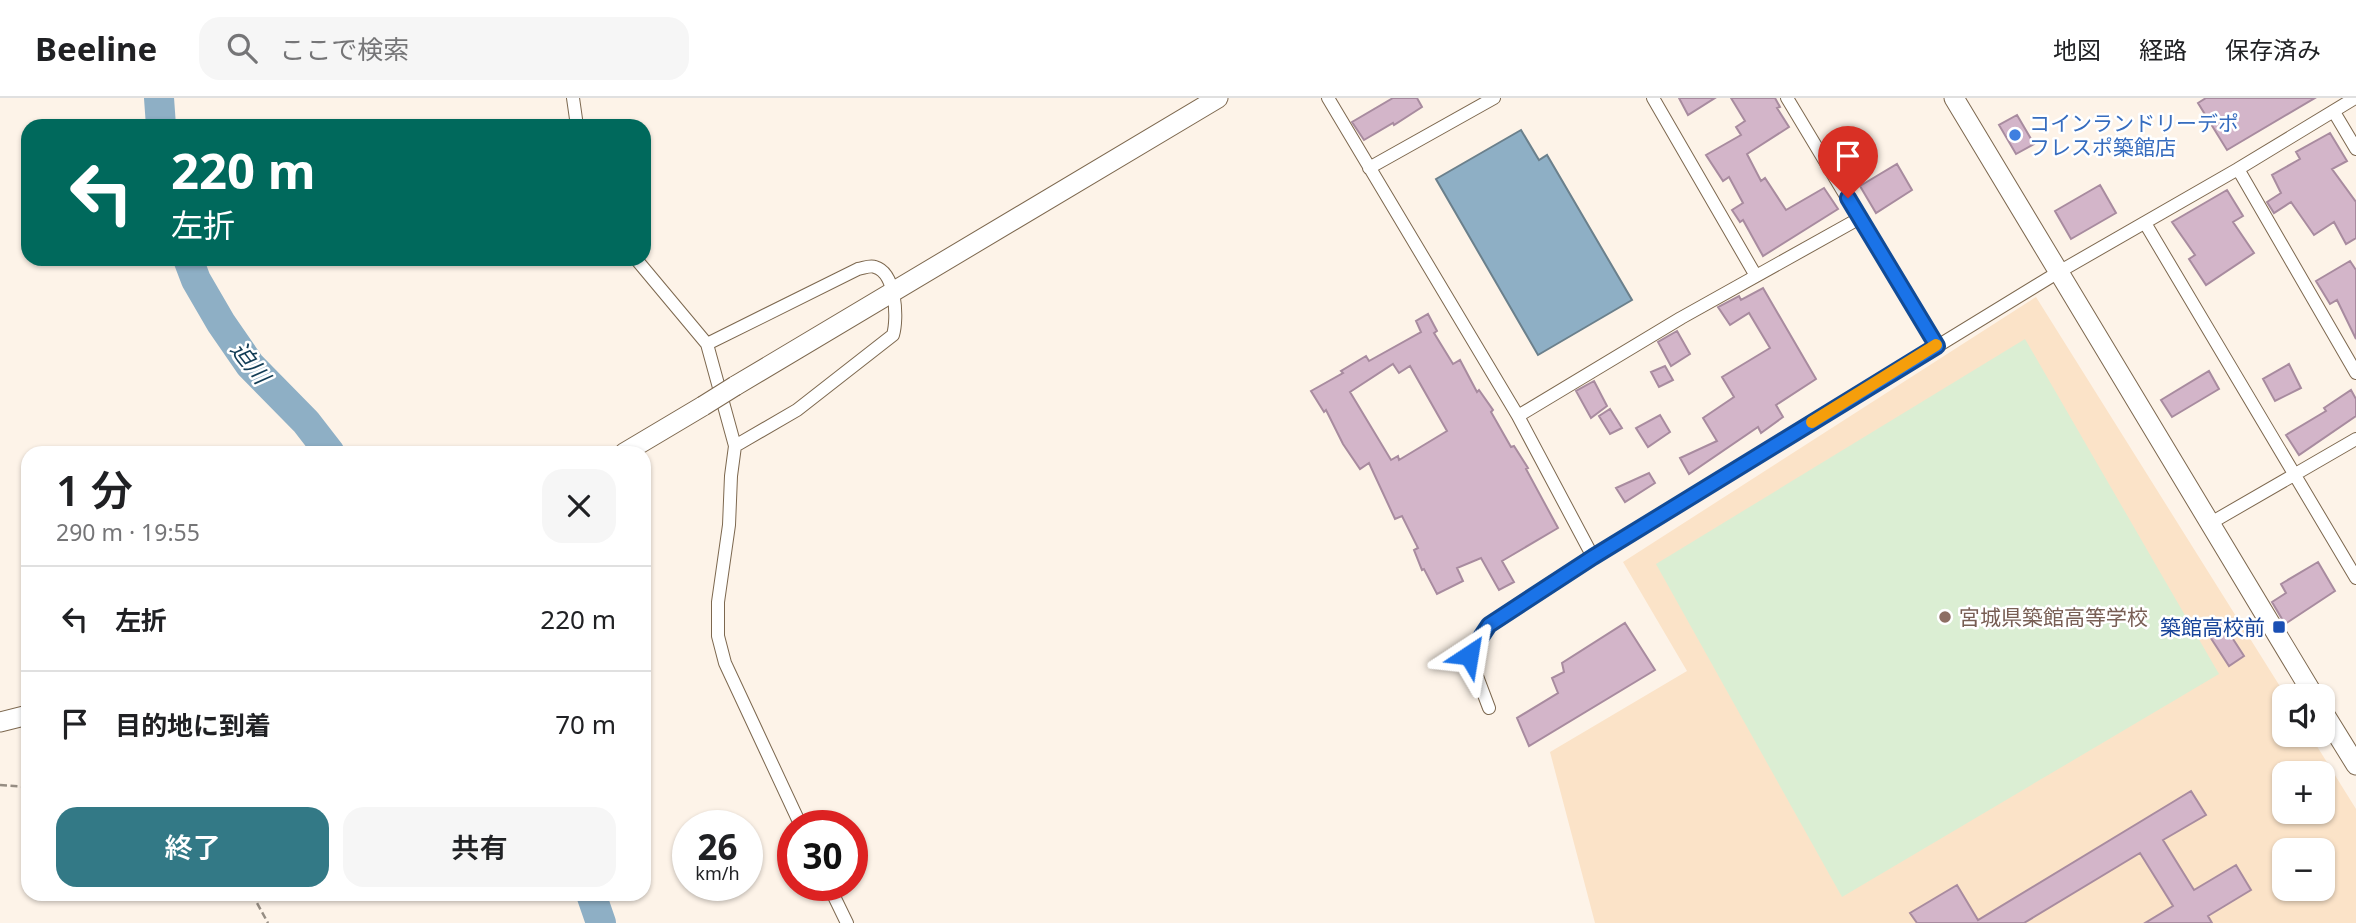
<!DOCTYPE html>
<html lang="ja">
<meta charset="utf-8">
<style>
:root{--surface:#fff;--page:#f6f6f6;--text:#202124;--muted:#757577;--line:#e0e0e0;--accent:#337986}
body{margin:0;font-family:"Noto Sans","Noto Sans JP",sans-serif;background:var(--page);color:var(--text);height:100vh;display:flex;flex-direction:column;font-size:26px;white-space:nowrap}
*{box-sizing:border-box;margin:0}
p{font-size:23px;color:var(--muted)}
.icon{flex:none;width:38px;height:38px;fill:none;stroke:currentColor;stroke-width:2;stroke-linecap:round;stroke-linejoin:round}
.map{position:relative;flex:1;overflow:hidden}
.sheet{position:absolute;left:21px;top:348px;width:630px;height:455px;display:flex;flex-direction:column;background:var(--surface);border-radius:21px;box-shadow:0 2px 5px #0004}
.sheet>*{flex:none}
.top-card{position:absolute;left:21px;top:21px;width:630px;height:147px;border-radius:21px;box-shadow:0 2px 5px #0004;background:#00695c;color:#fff;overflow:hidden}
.tools{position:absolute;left:2272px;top:586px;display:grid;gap:14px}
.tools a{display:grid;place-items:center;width:63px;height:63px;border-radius:14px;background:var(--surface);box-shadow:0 2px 5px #0004;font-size:35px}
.speed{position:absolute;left:672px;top:712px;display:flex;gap:14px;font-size:35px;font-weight:700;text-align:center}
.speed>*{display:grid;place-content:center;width:91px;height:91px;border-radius:50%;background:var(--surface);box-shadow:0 2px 5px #0004;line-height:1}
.speed small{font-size:18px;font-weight:400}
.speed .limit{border:10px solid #d22;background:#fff;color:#111}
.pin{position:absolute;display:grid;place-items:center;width:60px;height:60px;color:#fff;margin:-72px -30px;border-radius:50% 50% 50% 0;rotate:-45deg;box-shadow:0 0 7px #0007}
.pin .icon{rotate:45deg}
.me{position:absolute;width:77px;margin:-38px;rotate:33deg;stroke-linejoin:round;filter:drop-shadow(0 0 5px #0008)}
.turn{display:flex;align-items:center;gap:24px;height:147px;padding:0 35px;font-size:32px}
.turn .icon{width:91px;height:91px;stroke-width:2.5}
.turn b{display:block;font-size:49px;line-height:60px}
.round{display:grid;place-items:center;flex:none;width:74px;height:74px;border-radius:21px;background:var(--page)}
.headline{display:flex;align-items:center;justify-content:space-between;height:119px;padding:0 35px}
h1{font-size:42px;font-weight:600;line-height:52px}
.button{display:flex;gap:14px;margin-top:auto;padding:14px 35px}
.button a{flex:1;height:80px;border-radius:21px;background:var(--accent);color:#fff;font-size:28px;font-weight:600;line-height:80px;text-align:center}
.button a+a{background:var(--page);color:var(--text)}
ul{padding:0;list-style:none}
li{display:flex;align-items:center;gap:21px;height:105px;padding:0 35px;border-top:2px solid var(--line)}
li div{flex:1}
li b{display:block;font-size:26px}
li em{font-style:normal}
header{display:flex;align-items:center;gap:42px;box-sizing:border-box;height:98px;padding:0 35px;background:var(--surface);border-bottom:2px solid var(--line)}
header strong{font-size:33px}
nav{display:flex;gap:38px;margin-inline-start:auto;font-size:24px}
.search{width:490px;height:63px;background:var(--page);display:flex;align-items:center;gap:18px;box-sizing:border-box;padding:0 24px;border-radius:21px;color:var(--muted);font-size:26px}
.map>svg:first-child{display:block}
.built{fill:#fbe3c8;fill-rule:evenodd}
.green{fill:#dbeed3}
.water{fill:#8eafc5;stroke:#6b808c;stroke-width:2}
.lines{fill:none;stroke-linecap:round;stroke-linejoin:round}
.river{stroke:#8eafc5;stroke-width:30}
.building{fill:#d3b5c9;stroke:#a88b9f;stroke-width:2;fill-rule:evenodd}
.street-casing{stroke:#7d684f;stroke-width:14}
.secondary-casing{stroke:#7d684f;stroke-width:21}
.path{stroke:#968d83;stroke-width:2.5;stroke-dasharray:7 3.5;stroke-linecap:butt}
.street{stroke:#fff;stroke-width:12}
.secondary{stroke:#fff;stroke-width:19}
.secondary-bridge-casing{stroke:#7d684f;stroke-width:21;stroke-linecap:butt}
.secondary-bridge{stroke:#fff;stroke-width:19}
.route-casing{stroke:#114b97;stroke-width:18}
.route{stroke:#1a73e8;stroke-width:12}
.slow{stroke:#f59e0b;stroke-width:12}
.shop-dot{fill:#3f7fe0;stroke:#fff;stroke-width:2.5}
.education-dot{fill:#8d6e63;stroke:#fff;stroke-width:2.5}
.transit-dot{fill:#1a4fb4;stroke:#fff;stroke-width:2.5}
.labels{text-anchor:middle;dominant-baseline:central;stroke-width:5;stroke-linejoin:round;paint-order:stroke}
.shop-label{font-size:21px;fill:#366cbe;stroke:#fff;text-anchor:start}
.education-label{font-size:21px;fill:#785e54;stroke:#fff;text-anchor:start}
.transit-label{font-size:21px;fill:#164399;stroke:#fff;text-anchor:end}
.water-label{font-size:23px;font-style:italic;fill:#113c55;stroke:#fff}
</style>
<header>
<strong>Beeline</strong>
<div class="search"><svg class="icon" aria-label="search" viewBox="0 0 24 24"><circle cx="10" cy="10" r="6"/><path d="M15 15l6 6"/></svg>ここで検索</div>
<nav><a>地図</a><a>経路</a><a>保存済み</a></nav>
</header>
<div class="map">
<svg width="2356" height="825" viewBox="0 0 2356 825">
<rect width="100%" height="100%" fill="#fdf3e8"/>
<path class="built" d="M 2036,199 L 2286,598 L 2284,598 L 2284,637 L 2310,637 L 2356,711 L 2356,825 L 1595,825 L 1550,654 L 1687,573 L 1623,464 ZM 2284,676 L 2322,676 L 2322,714 L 2284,714 ZM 2284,752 L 2322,752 L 2322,791 L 2284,791 Z"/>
<path class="green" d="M 2025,241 L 2219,576 L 1842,799 L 1656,466 Z"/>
<path class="water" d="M 1521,32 L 1539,62 L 1547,57 L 1632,202 L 1538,257 L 1436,81 Z"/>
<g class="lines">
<path class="river" d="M 159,0 L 161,28
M 188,161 L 196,182 L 221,225 L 250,267 L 306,324 L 330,355
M 591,796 L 601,825"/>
</g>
<path class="building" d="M 1393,0 L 1417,0 L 1422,9 L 1394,27 L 1393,25 L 1364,42 L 1352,24 Z
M 1679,0 L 1715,0 L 1688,17 Z
M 1731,0 L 1775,0 L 1780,9 L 1777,10 L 1789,29 L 1747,56 L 1761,83 L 1765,80 L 1786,112 L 1824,90 L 1838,111 L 1763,158 L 1743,122 L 1740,124 L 1732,112 L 1743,105 L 1729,79 L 1723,83 L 1706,57 L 1741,37 L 1736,29 L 1745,23 Z
M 2206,0 L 2315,0 L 2227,52 L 2198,5 Z
M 2017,17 L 2034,46 L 2016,56 L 1999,27 Z
M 2330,35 L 2347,63 L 2332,71 L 2356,104 L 2356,140 L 2346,146 L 2334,124 L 2314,137 L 2291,104 L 2274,115 L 2267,104 L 2281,95 L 2272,77 L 2300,61 L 2296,54 Z
M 1897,66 L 1912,92 L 1876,115 L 1860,88 Z
M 2100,87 L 2116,115 L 2071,141 L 2055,113 Z
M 2227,92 L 2243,118 L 2233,124 L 2254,155 L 2206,187 L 2189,161 L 2195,157 L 2172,124 Z
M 2350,163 L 2356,172 L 2356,241 L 2337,202 L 2330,206 L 2316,183 Z
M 1763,190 L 1816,281 L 1776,307 L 1783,319 L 1761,335 L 1758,329 L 1689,376 L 1680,360 L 1717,343 L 1703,320 L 1734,299 L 1722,279 L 1770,250 L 1749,215 L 1730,227 L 1718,209 L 1739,198 L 1741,202 Z
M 1428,216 L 1437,233 L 1434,235 L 1453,266 L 1460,262 L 1477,294 L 1479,292 L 1493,312 L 1491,314 L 1511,349 L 1514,348 L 1528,370 L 1526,371 L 1558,430 L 1502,463 L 1514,484 L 1499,492 L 1481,460 L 1457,470 L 1463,483 L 1437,496 L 1424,471 L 1422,472 L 1414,452 L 1418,450 L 1402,418 L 1395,421 L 1369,365 L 1360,371 L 1343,346 L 1326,312 L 1324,314 L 1311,293 L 1343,275 L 1341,273 L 1366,258 L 1369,263 L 1421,234 L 1416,223 ZM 1393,266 L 1399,275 L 1410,268 L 1447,333 L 1399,362 L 1398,358 L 1391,362 L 1350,294 Z
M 1677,233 L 1690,256 L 1671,268 L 1658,244 Z
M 2289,266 L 2301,290 L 2275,303 L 2263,281 Z
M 1665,268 L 1673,282 L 1659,289 L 1651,274 Z
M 2209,273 L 2219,291 L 2172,319 L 2161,302 Z
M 1594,283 L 1607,308 L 1591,320 L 1576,293 Z
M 2351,292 L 2356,301 L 2356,318 L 2299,357 L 2286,337 L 2326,313 L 2324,310 Z
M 1610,311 L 1622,330 L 1610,336 L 1599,318 Z
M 1660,317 L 1670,334 L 1648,349 L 1636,330 Z
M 1649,375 L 1655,385 L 1625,404 L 1616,390 Z
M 2318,464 L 2335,493 L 2285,526 L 2272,504 L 2286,495 L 2281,486 Z
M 2220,521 L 2244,558 L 2229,568 L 2205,531 Z
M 1625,525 L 1655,572 L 1529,648 L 1517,620 L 1558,595 L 1552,580 L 1564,574 L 1562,565 Z
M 2191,693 L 2206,717 L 2163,742 L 2194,792 L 2236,767 L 2251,792 L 2208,818 L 2212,825 L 2145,825 L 2173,808 L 2140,755 L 2024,825 L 1917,825 L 1910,815 L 1957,787 L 1978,822 Z"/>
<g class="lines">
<g class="street-casing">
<path id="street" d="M 573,0 L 577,28
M 1328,0 L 1518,318 L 1593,459 L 2057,175 L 2238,71 L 2355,0
M 1653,0 L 1756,178
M 1787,0 L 1936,248
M 2334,14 L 2356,51
M 1369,70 L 1494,0
M 2238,71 L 2356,275
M 2145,125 L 2356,480
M 636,161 L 707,246 L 735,348 L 731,378 L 729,427 L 718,504 L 718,538 L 725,565 L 801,728
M 707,246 L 858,171 C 864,170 870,167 875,169 C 896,175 898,220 893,237 L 797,312 L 735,348
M 1518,318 L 1681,220 L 1860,120
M 2209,426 L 2356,341
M 1489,610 L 1469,557 L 1489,527 L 1593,459
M 829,788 L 847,825"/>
</g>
<g class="secondary-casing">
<path id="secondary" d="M 1954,0 L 2314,598
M 735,288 L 1218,0
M 624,355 L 703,308
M 2322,612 L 2356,667
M 0,624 L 28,617"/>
</g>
<path class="path" d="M 0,687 L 28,689
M 252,796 L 268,825"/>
<use href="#street" class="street"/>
<use href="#secondary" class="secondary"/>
<g class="secondary-bridge-casing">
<path id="secondary-bridge" d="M 703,308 L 735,288"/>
</g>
<use href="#secondary-bridge" class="secondary-bridge"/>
</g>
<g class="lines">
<g class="route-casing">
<path id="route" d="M 1469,557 L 1489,527 L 1593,459 L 1937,248 L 1848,100"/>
</g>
<use href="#route" class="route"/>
<path class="slow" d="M 1812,324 L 1936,247"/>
</g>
<circle class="shop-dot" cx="2015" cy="37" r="7"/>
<circle class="education-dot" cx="1945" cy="519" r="7"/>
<rect class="transit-dot" x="2272" y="522" width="14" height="14" rx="3.5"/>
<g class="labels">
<g class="shop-label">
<text x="2029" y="25">コインランドリーデポ<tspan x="2029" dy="24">フレスポ築館店</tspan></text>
</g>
<g class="education-label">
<text x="1959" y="519">宮城県築館高等学校</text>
</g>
<g class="transit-label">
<text x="2265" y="529">築館高校前</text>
</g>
<g class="water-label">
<text transform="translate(251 264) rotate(52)">迫川</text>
</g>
</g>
</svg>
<div class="tools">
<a><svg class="icon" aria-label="sound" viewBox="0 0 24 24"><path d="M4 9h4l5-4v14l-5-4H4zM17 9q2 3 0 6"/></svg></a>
<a>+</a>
<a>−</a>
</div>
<div class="speed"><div>26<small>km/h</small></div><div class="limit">30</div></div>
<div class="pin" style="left:1848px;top:100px;background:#d93025"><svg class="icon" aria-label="arrive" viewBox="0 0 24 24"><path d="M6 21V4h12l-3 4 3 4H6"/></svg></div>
<svg class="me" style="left:1469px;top:557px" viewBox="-20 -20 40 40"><path d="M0-17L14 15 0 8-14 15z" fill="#1a73e8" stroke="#fff" stroke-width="4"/></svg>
<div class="top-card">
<div class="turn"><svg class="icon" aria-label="left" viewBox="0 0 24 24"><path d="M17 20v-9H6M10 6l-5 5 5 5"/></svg><div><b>220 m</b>左折</div></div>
</div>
<section class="sheet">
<div class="headline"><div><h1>1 分</h1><p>290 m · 19:55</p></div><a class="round"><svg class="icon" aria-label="close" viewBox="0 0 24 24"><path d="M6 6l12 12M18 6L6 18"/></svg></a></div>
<ul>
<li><svg class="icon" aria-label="left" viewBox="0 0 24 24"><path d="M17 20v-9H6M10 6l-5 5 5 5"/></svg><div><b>左折</b></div><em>220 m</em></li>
<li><svg class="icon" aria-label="arrive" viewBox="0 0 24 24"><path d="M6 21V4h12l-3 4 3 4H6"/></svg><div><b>目的地に到着</b></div><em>70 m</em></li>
</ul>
<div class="button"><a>終了</a><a>共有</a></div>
</section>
</div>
